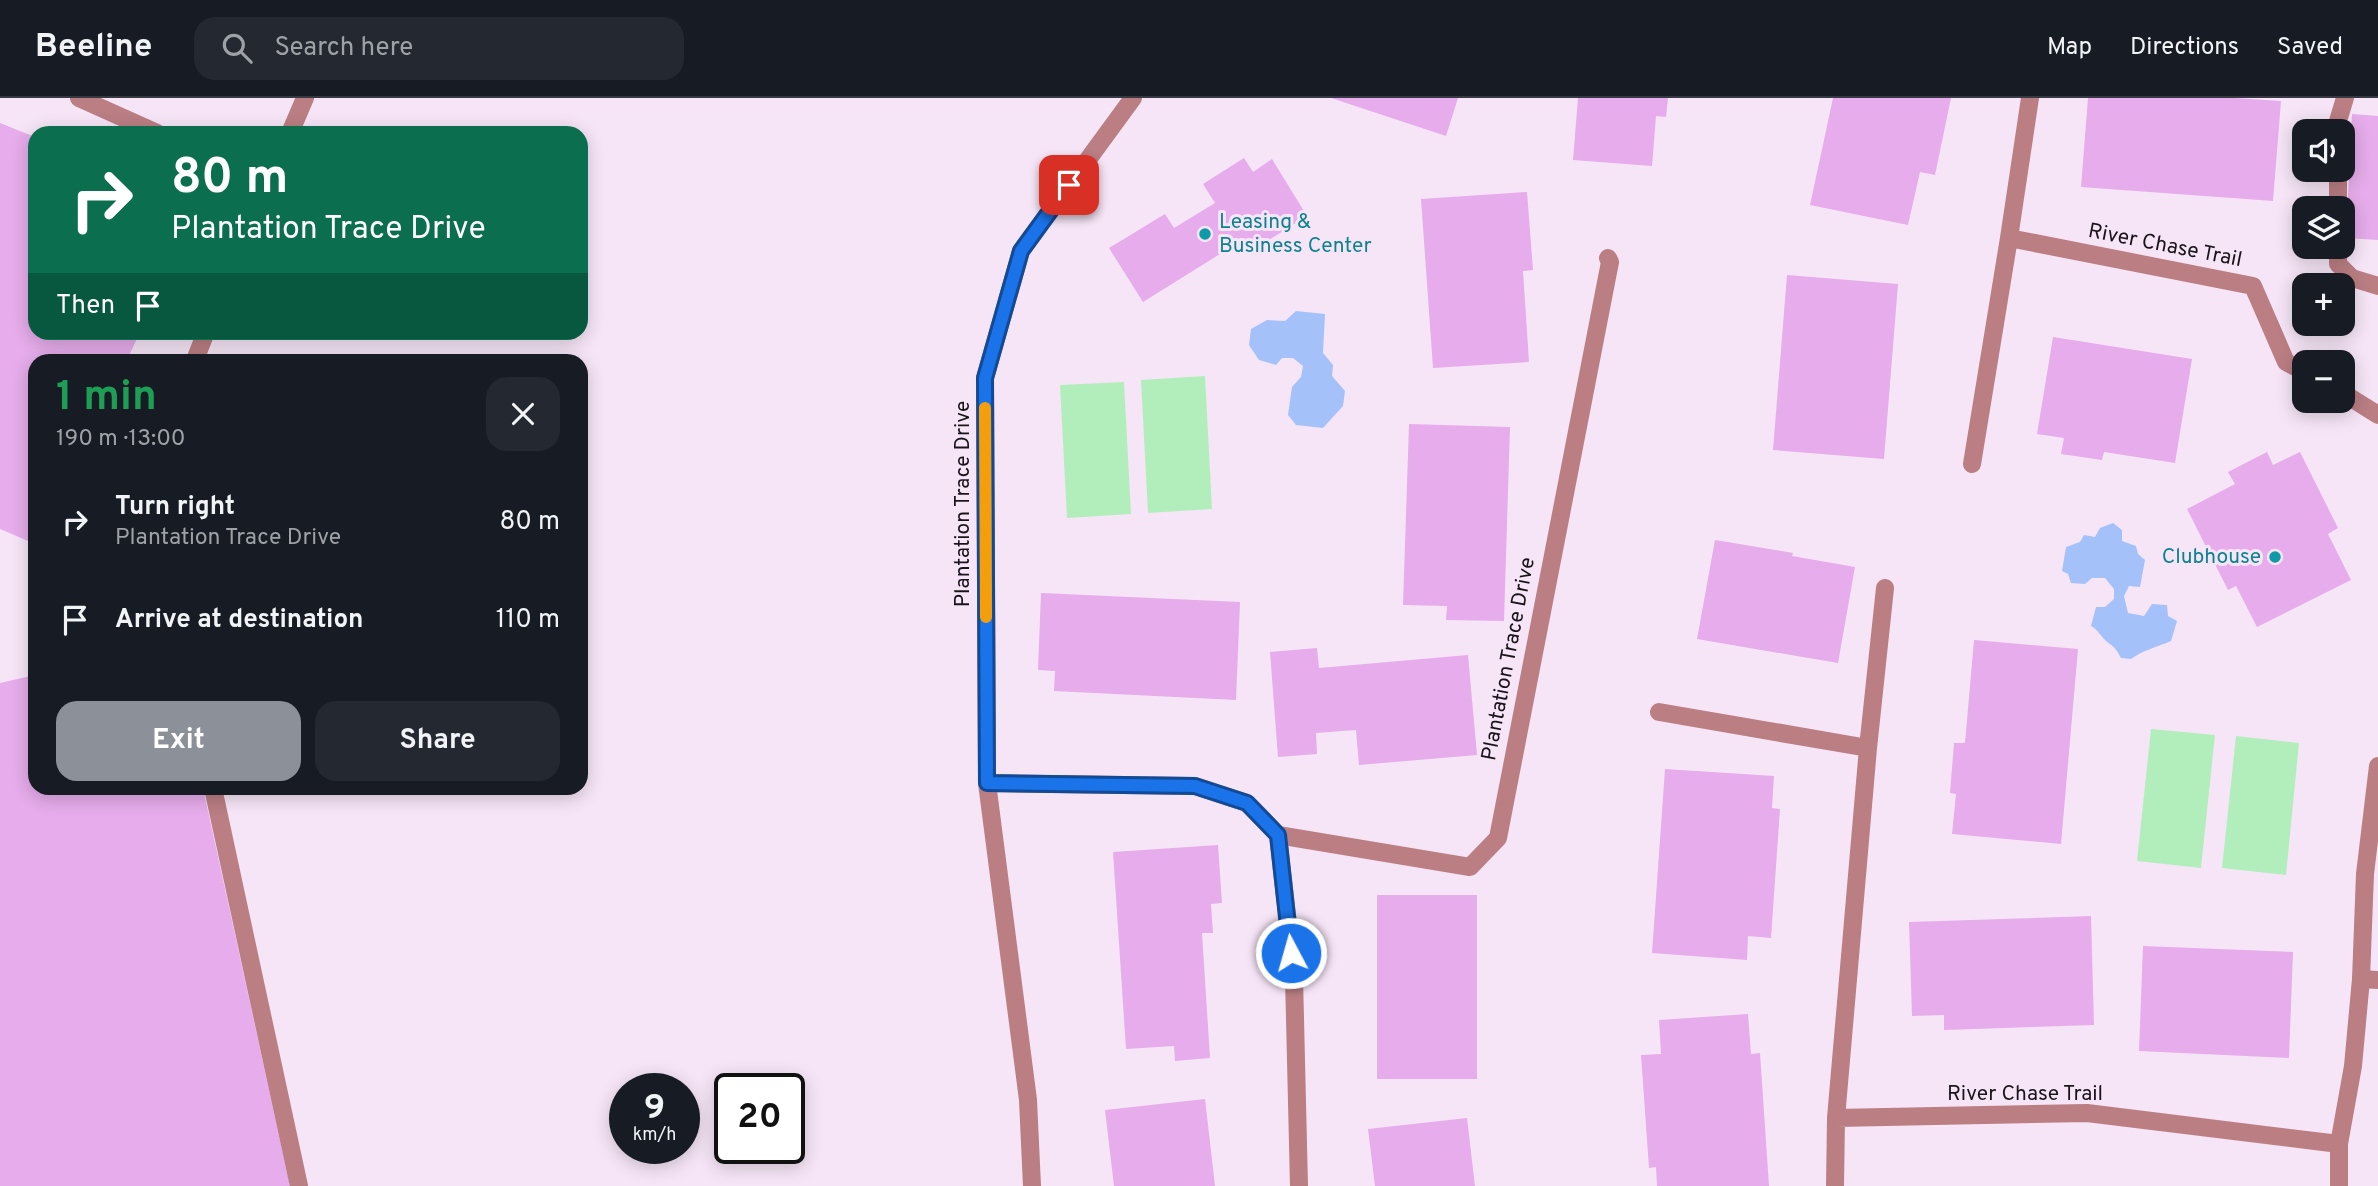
<!DOCTYPE html>
<meta charset="utf-8">
<style>
:root{--surface:#171b24;--page:#242831;--text:#f1f3f6;--muted:#9ea1a6;--line:#363941;--accent:#8c9099}
body{margin:0;font-family:Overpass,sans-serif;background:var(--page);color:var(--text);height:100vh;display:flex;flex-direction:column;font-size:26px;white-space:nowrap}
*{box-sizing:border-box;margin:0}
p{font-size:23px;color:var(--muted)}
.icon{flex:none;width:38px;height:38px;fill:none;stroke:currentColor;stroke-width:2;stroke-linecap:round;stroke-linejoin:round}
.map{position:relative;flex:1;overflow:hidden}
.side{position:absolute;left:28px;top:256px;width:560px;height:441px;display:flex;flex-direction:column;background:var(--surface);border-radius:21px;box-shadow:0 4px 18px #0003}
.side>*{flex:none}
.top-card{position:absolute;left:28px;top:28px;width:560px;height:214px;border-radius:21px;box-shadow:0 4px 18px #0003;background:#0b6e4f;color:#fff;overflow:hidden}
.tools{position:absolute;left:2292px;top:21px;display:grid;gap:14px}
.tools a{display:grid;place-items:center;width:63px;height:63px;border-radius:14px;background:var(--surface);box-shadow:0 4px 18px #0003;font-size:35px}
.speed{position:absolute;left:609px;top:975px;display:flex;gap:14px;font-size:35px;font-weight:700;text-align:center}
.speed>*{display:grid;place-content:center;width:91px;height:91px;border-radius:50%;background:var(--surface);box-shadow:0 4px 18px #0003;line-height:1}
.speed small{font-size:18px;font-weight:400}
.speed .limit{border:4px solid #111;border-radius:10px;background:#fff;color:#111}
.pin{position:absolute;display:grid;place-items:center;width:60px;height:60px;color:#fff;margin:-30px;border-radius:14px;box-shadow:0 4px 10px #0006}
.me{position:absolute;width:77px;margin:-38px;rotate:354deg;stroke-linejoin:round;filter:drop-shadow(0 0 5px #0008)}
.turn{display:flex;align-items:center;gap:24px;height:147px;padding:0 28px;font-size:32px}
.turn .icon{width:91px;height:91px;stroke-width:2.5}
.turn b{display:block;font-size:49px;line-height:60px}
.then{display:flex;align-items:center;height:66px;padding:0 28px;background:#0003;gap:14px;font-size:26px}
.round{display:grid;place-items:center;flex:none;width:74px;height:74px;border-radius:21px;background:var(--page)}
.summary{display:flex;align-items:center;justify-content:space-between;height:119px;padding:0 28px}
h1{font-size:42px;font-weight:700;line-height:52px;color:#1e9e55}
.primary-button{display:flex;gap:14px;margin-top:auto;padding:14px 28px}
.primary-button a{flex:1;height:80px;border-radius:21px;background:var(--accent);color:#fff;font-size:28px;font-weight:700;line-height:80px;text-align:center}
.primary-button a+a{background:var(--page);color:var(--text)}
ul{padding:0;list-style:none}
li{display:flex;align-items:center;gap:21px;height:98px;padding:0 28px}
li div{flex:1}
li b{display:block;font-size:26px}
li em{font-style:normal}
header{display:flex;align-items:center;gap:42px;box-sizing:border-box;height:98px;padding:0 35px;background:var(--surface);border-bottom:2px solid var(--line)}
header strong{font-size:33px}
nav{display:flex;gap:38px;margin-inline-start:auto;font-size:24px}
.search{width:490px;height:63px;background:var(--page);display:flex;align-items:center;gap:18px;box-sizing:border-box;padding:0 24px;border-radius:21px;color:var(--muted);font-size:26px}
.map>svg:first-child{display:block}
.green{fill:#b2eebc}
.water{fill:#a4c2f9}
.building{fill:#e6aceb}
.lines{fill:none;stroke-linecap:round;stroke-linejoin:round}
.lane{stroke:#ba7e83;stroke-width:18}
.street{stroke:#ba7e83;stroke-width:18}
.route-casing{stroke:#114b97;stroke-width:18}
.route{stroke:#1a73e8;stroke-width:12}
.slow{stroke:#f59e0b;stroke-width:12}
.culture-dot{fill:#0f9aa8;stroke:#f6e5f7;stroke-width:2.5}
.labels{text-anchor:middle;dominant-baseline:central;stroke-width:6;stroke-linejoin:round;paint-order:stroke}
.culture-label{font-size:21px;fill:#0d838f;stroke:#f6e5f7;text-anchor:start}
.street-label{font-size:21px;fill:#1a141a;stroke:#f6e5f7}
</style>
<header>
<strong>Beeline</strong>
<div class="search"><svg class="icon" aria-label="search" viewBox="0 0 24 24"><circle cx="10" cy="10" r="6"/><path d="M15 15l6 6"/></svg>Search here</div>
<nav><a>Map</a><a>Directions</a><a>Saved</a></nav>
</header>
<div class="map">
<svg width="2378" height="1088" viewBox="0 0 2378 1088">
<rect width="100%" height="100%" fill="#f6e5f7"/>
<path class="green" d="M 1205,278 L 1212,411 L 1148,415 L 1141,282 Z
M 1124,284 L 1131,416 L 1067,420 L 1060,287 Z
M 2151,631 L 2215,637 L 2201,770 L 2137,763 Z
M 2236,638 L 2299,645 L 2286,777 L 2222,770 Z"/>
<path class="water" d="M 1296,213 L 1325,216 L 1323,255 L 1333,267 L 1332,278 L 1345,293 L 1343,308 L 1323,330 L 1296,327 L 1288,317 L 1292,289 L 1301,279 L 1303,268 L 1293,260 L 1282,260 L 1276,267 L 1259,262 L 1249,247 L 1251,231 L 1267,222 L 1285,223 Z
M 2113,425 L 2122,432 L 2122,443 L 2136,448 L 2138,456 L 2145,462 L 2140,489 L 2129,488 L 2124,498 L 2128,515 L 2144,518 L 2152,506 L 2167,507 L 2168,518 L 2177,523 L 2171,543 C 2157,549 2143,552 2131,561 L 2121,560 C 2114,547 2114,550 2105,542 C 2100,537 2098,532 2091,528 L 2096,509 L 2105,509 L 2114,501 L 2114,491 L 2105,480 L 2092,480 L 2085,486 L 2071,485 L 2068,476 L 2062,473 L 2066,449 L 2080,444 L 2084,437 L 2095,439 L 2100,430 Z"/>
<path class="building" d="M 1331,0 L 1458,0 L 1446,38 Z
M 1578,0 L 1668,0 L 1666,19 L 1656,18 L 1652,68 L 1573,62 Z
M 1833,0 L 1951,0 L 1935,77 L 1920,74 L 1908,127 L 1810,107 Z
M 2088,0 L 2235,0 L 2281,3 L 2273,103 L 2081,89 Z
M 2352,16 L 2378,18 L 2378,142 L 2346,140 Z
M 0,25 L 35,39 L 35,234 L 140,234 L 127,262 L 35,262 L 35,446 L 0,431 Z
M 1244,60 L 1253,74 L 1272,61 L 1307,118 L 1251,153 L 1244,141 L 1143,204 L 1109,150 L 1165,116 L 1174,130 L 1215,105 L 1203,86 Z
M 1527,94 L 1533,172 L 1523,173 L 1529,264 L 1433,270 L 1421,101 Z
M 1787,177 L 1898,186 L 1884,361 L 1773,352 Z
M 2053,239 L 2192,261 L 2175,365 L 2104,354 L 2102,362 L 2061,356 L 2064,340 L 2037,336 Z
M 1409,326 L 1510,329 L 1504,523 L 1446,522 L 1447,508 L 1403,507 Z
M 2267,354 L 2273,367 L 2300,354 L 2338,430 L 2328,436 L 2351,482 L 2257,529 L 2236,488 L 2228,492 L 2187,411 L 2235,386 L 2228,374 Z
M 1715,442 L 1793,455 L 1792,458 L 1855,469 L 1838,565 L 1697,541 Z
M 1041,495 L 1240,504 L 1236,602 L 1054,593 L 1055,573 L 1038,572 Z
M 1974,542 L 2078,551 L 2061,746 L 1952,736 L 1956,696 L 1950,695 L 1954,645 L 1965,645 Z
M 1317,550 L 1319,570 L 1468,557 L 1477,657 L 1359,667 L 1356,632 L 1316,635 L 1317,656 L 1278,659 L 1270,554 Z
M 35,577 L 35,690 L 203,690 L 290,1088 L 0,1088 L 0,585 Z
M 1665,671 L 1774,678 L 1772,710 L 1780,711 L 1771,840 L 1748,838 L 1747,862 L 1652,855 Z
M 1218,747 L 1222,805 L 1211,806 L 1213,835 L 1202,835 L 1210,960 L 1175,963 L 1174,948 L 1126,951 L 1113,754 Z
M 1377,797 L 1477,797 L 1477,981 L 1377,981 Z
M 2091,818 L 2094,927 L 1944,932 L 1944,917 L 1912,918 L 1909,824 Z
M 2143,848 L 2293,854 L 2289,960 L 2139,953 Z
M 1748,916 L 1751,956 L 1760,955 L 1769,1088 L 1657,1088 L 1656,1069 L 1649,1070 L 1641,957 L 1661,956 L 1659,922 Z
M 1205,1001 L 1215,1088 L 1114,1088 L 1105,1012 Z
M 1467,1020 L 1475,1088 L 1375,1088 L 1368,1031 Z"/>
<g class="lines">
<path class="lane" d="M 79,0 L 157,35
M 290,35 L 305,0
M 2009,140 L 2030,0
M 195,262 L 206,234
M 2343,295 L 2378,317
M 1972,366 L 2009,140 L 2253,188 L 2286,264 L 2305,274
M 1659,614 L 1868,650 L 1836,1020 L 2087,1015 L 2339,1046
M 1868,650 L 1885,490
M 213,690 L 299,1088
M 1278,737 L 1294,879 L 1299,1088
M 2361,881 L 2378,882
M 1032,1088 L 1028,1002 L 987,685 L 1195,688 L 1247,705 L 1278,737 L 1470,769 L 1498,740 L 1610,164 L 1608,160
M 1835,1088 L 1836,1020"/>
<path class="street" d="M 2338,33 L 2338,23 L 2345,0
M 2338,110 L 2338,72
M 2338,149 L 2338,166 L 2352,180 L 2378,188
M 987,685 L 985,280 L 1021,153 L 1133,0
M 2339,1088 L 2339,1046 L 2353,968 L 2361,881 L 2365,776 L 2378,668"/>
</g>
<g class="lines">
<g class="route-casing">
<path id="route" d="M 1069,87 L 1021,153 L 985,280 L 987,685 L 1195,688 L 1247,705 L 1278,737 L 1291,855"/>
</g>
<use href="#route" class="route"/>
<path class="slow" d="M 985,310 L 986,519"/>
</g>
<g class="culture-dot">
<circle cx="1205" cy="136" r="7"/>
<circle cx="2275" cy="459" r="7"/>
</g>
<g class="labels">
<g class="culture-label">
<text x="1219" y="124">Leasing &amp;<tspan x="1219" dy="24">Business Center</tspan></text>
<text x="2261" y="459" text-anchor="end">Clubhouse</text>
</g>
<g class="street-label">
<text transform="translate(2165 148) rotate(11)">River Chase Trail</text>
<text transform="translate(963 406) rotate(-90)">Plantation Trace Drive</text>
<text transform="translate(1509 561) rotate(-79)">Plantation Trace Drive</text>
<text x="2025" y="996">River Chase Trail</text>
</g>
</g>
</svg>
<div class="tools">
<a><svg class="icon" aria-label="sound" viewBox="0 0 24 24"><path d="M4 9h4l5-4v14l-5-4H4zM17 9q2 3 0 6"/></svg></a>
<a><svg class="icon" aria-label="layers" viewBox="0 0 24 24"><path d="M12 4l9 5-9 5-9-5zM3 14l9 5 9-5"/></svg></a>
<a>+</a>
<a>−</a>
</div>
<div class="speed"><div>9<small>km/h</small></div><div class="limit">20</div></div>
<div class="pin" style="left:1069px;top:87px;background:#d93025"><svg class="icon" aria-label="arrive" viewBox="0 0 24 24"><path d="M6 21V4h12l-3 4 3 4H6"/></svg></div>
<svg class="me" style="left:1291px;top:855px" viewBox="-20 -20 40 40"><circle r="17" fill="#1a73e8" stroke="#fff" stroke-width="3"/><path d="M0-11L8 9 0 5-8 9z" fill="#fff"/></svg>
<div class="top-card">
<div class="turn"><svg class="icon" aria-label="right" viewBox="0 0 24 24"><path d="M7 20v-9h11M14 6l5 5-5 5"/></svg><div><b>80 m</b>Plantation Trace Drive</div></div>
<div class="then">Then<svg class="icon" aria-label="arrive" viewBox="0 0 24 24"><path d="M6 21V4h12l-3 4 3 4H6"/></svg></div>
</div>
<section class="side">
<div class="summary"><div><h1>1 min</h1><p>190 m · 13:00</p></div><a class="round"><svg class="icon" aria-label="close" viewBox="0 0 24 24"><path d="M6 6l12 12M18 6L6 18"/></svg></a></div>
<ul>
<li><svg class="icon" aria-label="right" viewBox="0 0 24 24"><path d="M7 20v-9h11M14 6l5 5-5 5"/></svg><div><b>Turn right</b><p>Plantation Trace Drive</p></div><em>80 m</em></li>
<li><svg class="icon" aria-label="arrive" viewBox="0 0 24 24"><path d="M6 21V4h12l-3 4 3 4H6"/></svg><div><b>Arrive at destination</b></div><em>110 m</em></li>
</ul>
<div class="primary-button"><a>Exit</a><a>Share</a></div>
</section>
</div>
